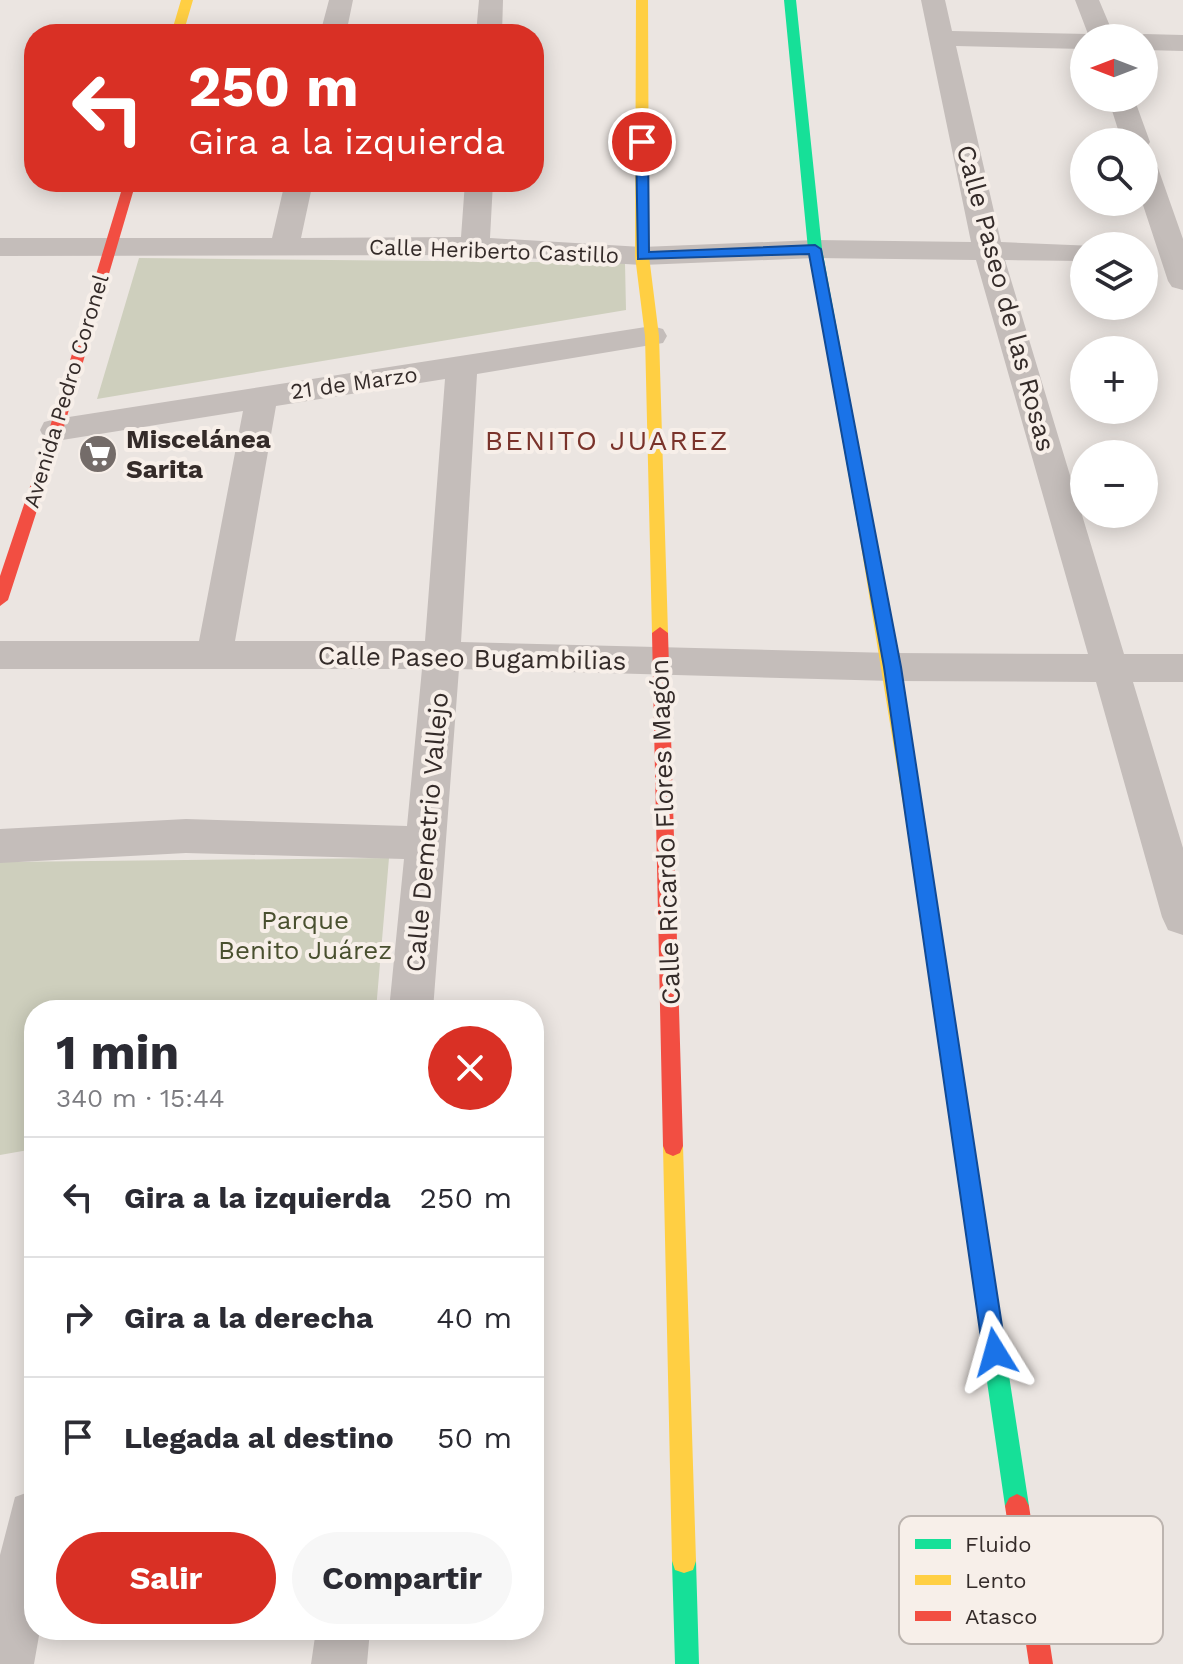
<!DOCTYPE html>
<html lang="es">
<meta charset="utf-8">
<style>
:root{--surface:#fff;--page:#f7f7f7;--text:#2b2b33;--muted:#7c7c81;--line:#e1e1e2;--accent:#d93025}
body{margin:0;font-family:"Work Sans",sans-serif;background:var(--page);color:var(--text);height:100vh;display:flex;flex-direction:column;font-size:30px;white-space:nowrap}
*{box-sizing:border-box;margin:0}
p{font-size:26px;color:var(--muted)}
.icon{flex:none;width:44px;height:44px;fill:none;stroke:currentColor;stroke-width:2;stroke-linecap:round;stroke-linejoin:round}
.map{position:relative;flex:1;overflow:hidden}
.panel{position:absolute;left:24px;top:1000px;width:520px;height:640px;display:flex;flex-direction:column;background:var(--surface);border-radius:32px;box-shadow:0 4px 20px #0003}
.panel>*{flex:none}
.guide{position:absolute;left:24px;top:24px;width:520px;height:168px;border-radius:32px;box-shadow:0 4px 20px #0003;background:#d93025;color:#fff;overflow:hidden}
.needle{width:52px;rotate:270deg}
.tools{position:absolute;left:1070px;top:24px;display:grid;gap:16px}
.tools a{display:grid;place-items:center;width:88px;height:88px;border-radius:50%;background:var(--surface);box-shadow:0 4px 20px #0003;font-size:40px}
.pin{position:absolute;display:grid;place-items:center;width:68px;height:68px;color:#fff;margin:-34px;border:4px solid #fff;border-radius:50%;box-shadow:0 2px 8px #0007}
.me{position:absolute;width:88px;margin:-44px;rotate:352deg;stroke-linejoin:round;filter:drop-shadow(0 0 6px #0008)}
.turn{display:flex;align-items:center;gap:28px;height:168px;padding:0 32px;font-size:36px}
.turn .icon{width:104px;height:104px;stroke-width:2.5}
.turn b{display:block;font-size:56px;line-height:68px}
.round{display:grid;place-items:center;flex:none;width:84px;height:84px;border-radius:42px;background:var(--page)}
.head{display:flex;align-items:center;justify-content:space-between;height:136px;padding:0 32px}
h1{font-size:48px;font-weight:700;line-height:60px}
.button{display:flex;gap:16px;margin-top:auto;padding:16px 32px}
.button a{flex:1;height:92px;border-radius:48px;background:var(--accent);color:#fff;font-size:32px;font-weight:700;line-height:92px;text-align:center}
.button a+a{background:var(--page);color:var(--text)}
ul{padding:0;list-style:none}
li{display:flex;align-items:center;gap:24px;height:120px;padding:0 32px;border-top:2px solid var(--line)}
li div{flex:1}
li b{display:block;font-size:30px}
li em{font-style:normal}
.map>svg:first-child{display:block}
.green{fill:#cecfbd}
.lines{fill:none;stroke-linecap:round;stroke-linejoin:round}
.street{fill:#c4bdba;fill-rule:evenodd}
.fast{fill:#16e098;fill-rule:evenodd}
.slow{fill:#ffcf43;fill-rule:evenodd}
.jam{fill:#f24e42;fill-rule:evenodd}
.route{fill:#1a73e8;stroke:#114b97;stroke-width:2}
.labels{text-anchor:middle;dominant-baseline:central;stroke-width:8;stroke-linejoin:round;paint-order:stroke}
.far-street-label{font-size:22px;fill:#342b29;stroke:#f7efe9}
.street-label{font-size:26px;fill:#342b29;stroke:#f7efe9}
.poi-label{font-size:26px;font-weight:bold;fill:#342b29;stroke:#f7efe9;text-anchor:start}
.park-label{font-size:26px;fill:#49502f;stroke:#f7efe9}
.neighbourhood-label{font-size:28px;letter-spacing:2px;fill:#7a332b;stroke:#f7efe9}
.key{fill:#f7efe9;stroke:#bcb4af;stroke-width:2}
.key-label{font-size:22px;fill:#342b29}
</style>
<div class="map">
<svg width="1183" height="1664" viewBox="0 0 1183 1664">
<rect width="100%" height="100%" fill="#ebe5e1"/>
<path class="green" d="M 139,258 L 625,263 L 626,310 L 97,399 Z
M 389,858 L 376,1010 L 34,1010 L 34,1149 L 0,1155 L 0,862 Z"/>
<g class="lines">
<path class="street" d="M 329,0 L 353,0 L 346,34 L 320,34 Z
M 479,0 L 503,0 L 502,34 L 476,34 Z
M 921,0 L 945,0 L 952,31 L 1088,34 L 1075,0 L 1099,0 L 1115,38 L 1084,38 L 1084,49 L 956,46 L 1001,242 L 1095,246 L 1084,246 L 1084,261 L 1005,260 L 1124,654 L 1183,654 L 1183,682 L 1133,682 L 1183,848 L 1183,935 L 1168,930 L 1162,917 L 1096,682 L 892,681 L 459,669 L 433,1010 L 389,1010 L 404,859 L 186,853 L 0,863 L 0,829 L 186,819 L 407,826 L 422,669 L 0,669 L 0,641 L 199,641 L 243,411 L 56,441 L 44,438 L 40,430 L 44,422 L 56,419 L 652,326 L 663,329 L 667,336 L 663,343 L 477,374 L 461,642 L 892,653 L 1088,654 L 976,260 L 815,258 L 642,265 L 475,255 L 0,256 L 0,238 L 272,238 L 285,182 L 313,182 L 301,238 L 461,237 L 465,182 L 493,182 L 490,238 L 642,247 L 815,240 L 971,242 ZM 445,379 L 425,641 L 235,641 L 276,406 Z
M 1144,34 L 1183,35 L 1183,51 L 1144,50 L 1144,38 L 1134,38 Z
M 1108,98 L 1134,98 L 1150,142 L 1146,148 L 1144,142 L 1122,142 Z
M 1144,160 L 1154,162 L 1158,168 L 1183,239 L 1183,290 L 1172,287 L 1168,281 L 1142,202 Z
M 34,1490 L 34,1630 L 40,1630 L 34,1664 L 0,1664 L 0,1555 L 15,1497 Z
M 316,1630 L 370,1630 L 367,1664 L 311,1664 Z"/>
<path class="fast" d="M 784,0 L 796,0 L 822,249 L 874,527 L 866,533 L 858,527 L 808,249 Z
M 916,821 L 922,823 L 925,828 L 1029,1506 L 1025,1514 L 1017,1518 L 1009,1514 L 1005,1506 L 907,828 L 910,823 Z
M 684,1549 L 693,1552 L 696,1561 L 699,1664 L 675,1664 L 672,1561 L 675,1552 Z"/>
<path class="slow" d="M 181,0 L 193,0 L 183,34 L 171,34 Z
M 636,0 L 648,0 L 649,256 L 659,336 L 668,633 L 660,639 L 652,633 L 645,336 L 635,256 Z
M 866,521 L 874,527 L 925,828 L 922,833 L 910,833 L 907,828 L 858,527 Z
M 673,1136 L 680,1139 L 683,1146 L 696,1561 L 693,1570 L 684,1573 L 675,1570 L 672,1561 L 663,1146 L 666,1139 Z"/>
<path class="jam" d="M 124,182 L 136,182 L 63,430 L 8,600 L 0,606 L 0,576 L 49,430 Z
M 660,627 L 668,633 L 683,1146 L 680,1153 L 673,1156 L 666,1153 L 663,1146 L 652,633 Z
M 1017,1494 L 1025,1498 L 1029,1506 L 1053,1664 L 1029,1664 L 1005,1506 L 1009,1498 Z"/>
</g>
<path class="route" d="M 642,139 L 648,142 L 649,252 L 815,245 L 821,249 L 901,667 L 1006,1352 L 1003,1360 L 995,1364 L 987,1360 L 983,1352 L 884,667 L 809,254 L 638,259 L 636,142 Z"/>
<defs>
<g id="supermarket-disc" transform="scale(2)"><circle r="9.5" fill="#746c69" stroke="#f7efe9"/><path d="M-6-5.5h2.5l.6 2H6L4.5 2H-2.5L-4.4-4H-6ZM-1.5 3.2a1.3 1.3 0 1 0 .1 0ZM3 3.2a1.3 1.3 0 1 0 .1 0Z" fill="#fff"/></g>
</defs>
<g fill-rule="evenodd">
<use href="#supermarket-disc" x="98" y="454"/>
</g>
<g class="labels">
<g class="far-street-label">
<text transform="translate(494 251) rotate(2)">Calle Heriberto Castillo</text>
<text transform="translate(354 383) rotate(-8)">21 de Marzo</text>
<text transform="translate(66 391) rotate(-73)">Avenida Pedro Coronel</text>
</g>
<g class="street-label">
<text transform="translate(1006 298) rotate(75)">Calle Paseo de las Rosas</text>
<text transform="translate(472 658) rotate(1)">Calle Paseo Bugambilias</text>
<text transform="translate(427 832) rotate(-85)">Calle Demetrio Vallejo</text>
<text transform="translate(665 832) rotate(-92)">Calle Ricardo Flores Magón</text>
</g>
<g class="poi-label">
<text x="126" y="439">Miscelánea<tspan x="126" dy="30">Sarita</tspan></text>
</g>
<g class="park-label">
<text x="305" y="920">Parque<tspan x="305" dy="30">Benito Juárez</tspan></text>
</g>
<g class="neighbourhood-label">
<text x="607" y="440">BENITO JUAREZ</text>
</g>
</g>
<rect x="899" y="1516" width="264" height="128" rx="12" class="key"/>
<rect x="915" y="1539" width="36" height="10" fill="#16e098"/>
<rect x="915" y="1575" width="36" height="10" fill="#ffcf43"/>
<rect x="915" y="1611" width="36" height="10" fill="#f24e42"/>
<g class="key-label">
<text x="965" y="1552">Fluido</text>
<text x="965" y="1588">Lento</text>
<text x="965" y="1624">Atasco</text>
</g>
</svg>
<div class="tools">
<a><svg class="needle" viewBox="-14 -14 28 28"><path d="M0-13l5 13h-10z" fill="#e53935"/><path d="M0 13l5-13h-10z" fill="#7c7c81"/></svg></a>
<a><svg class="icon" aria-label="search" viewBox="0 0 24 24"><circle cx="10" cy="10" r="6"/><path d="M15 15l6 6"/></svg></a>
<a><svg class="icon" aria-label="layers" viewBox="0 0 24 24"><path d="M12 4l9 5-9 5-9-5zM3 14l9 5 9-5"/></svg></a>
<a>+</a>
<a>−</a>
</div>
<div class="pin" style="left:642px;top:142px;background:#d93025"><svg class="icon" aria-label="arrive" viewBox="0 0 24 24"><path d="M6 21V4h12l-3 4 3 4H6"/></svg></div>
<svg class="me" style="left:995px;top:1352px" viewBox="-20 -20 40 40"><path d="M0-17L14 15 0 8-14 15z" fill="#1a73e8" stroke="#fff" stroke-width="4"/></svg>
<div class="guide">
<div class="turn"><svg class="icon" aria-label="left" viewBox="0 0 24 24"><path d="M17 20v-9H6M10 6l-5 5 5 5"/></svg><div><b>250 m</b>Gira a la izquierda</div></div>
</div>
<section class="panel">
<div class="head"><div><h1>1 min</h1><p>340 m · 15:44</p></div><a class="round" style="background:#d93025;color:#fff"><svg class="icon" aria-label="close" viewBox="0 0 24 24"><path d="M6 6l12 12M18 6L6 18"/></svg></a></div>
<ul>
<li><svg class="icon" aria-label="left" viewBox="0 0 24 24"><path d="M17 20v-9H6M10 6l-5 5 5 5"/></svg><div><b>Gira a la izquierda</b></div><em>250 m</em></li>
<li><svg class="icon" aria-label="right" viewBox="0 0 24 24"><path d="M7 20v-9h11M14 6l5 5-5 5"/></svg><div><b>Gira a la derecha</b></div><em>40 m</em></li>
<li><svg class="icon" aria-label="arrive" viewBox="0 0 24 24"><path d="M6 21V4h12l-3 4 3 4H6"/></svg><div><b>Llegada al destino</b></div><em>50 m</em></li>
</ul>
<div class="button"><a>Salir</a><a>Compartir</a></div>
</section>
</div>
